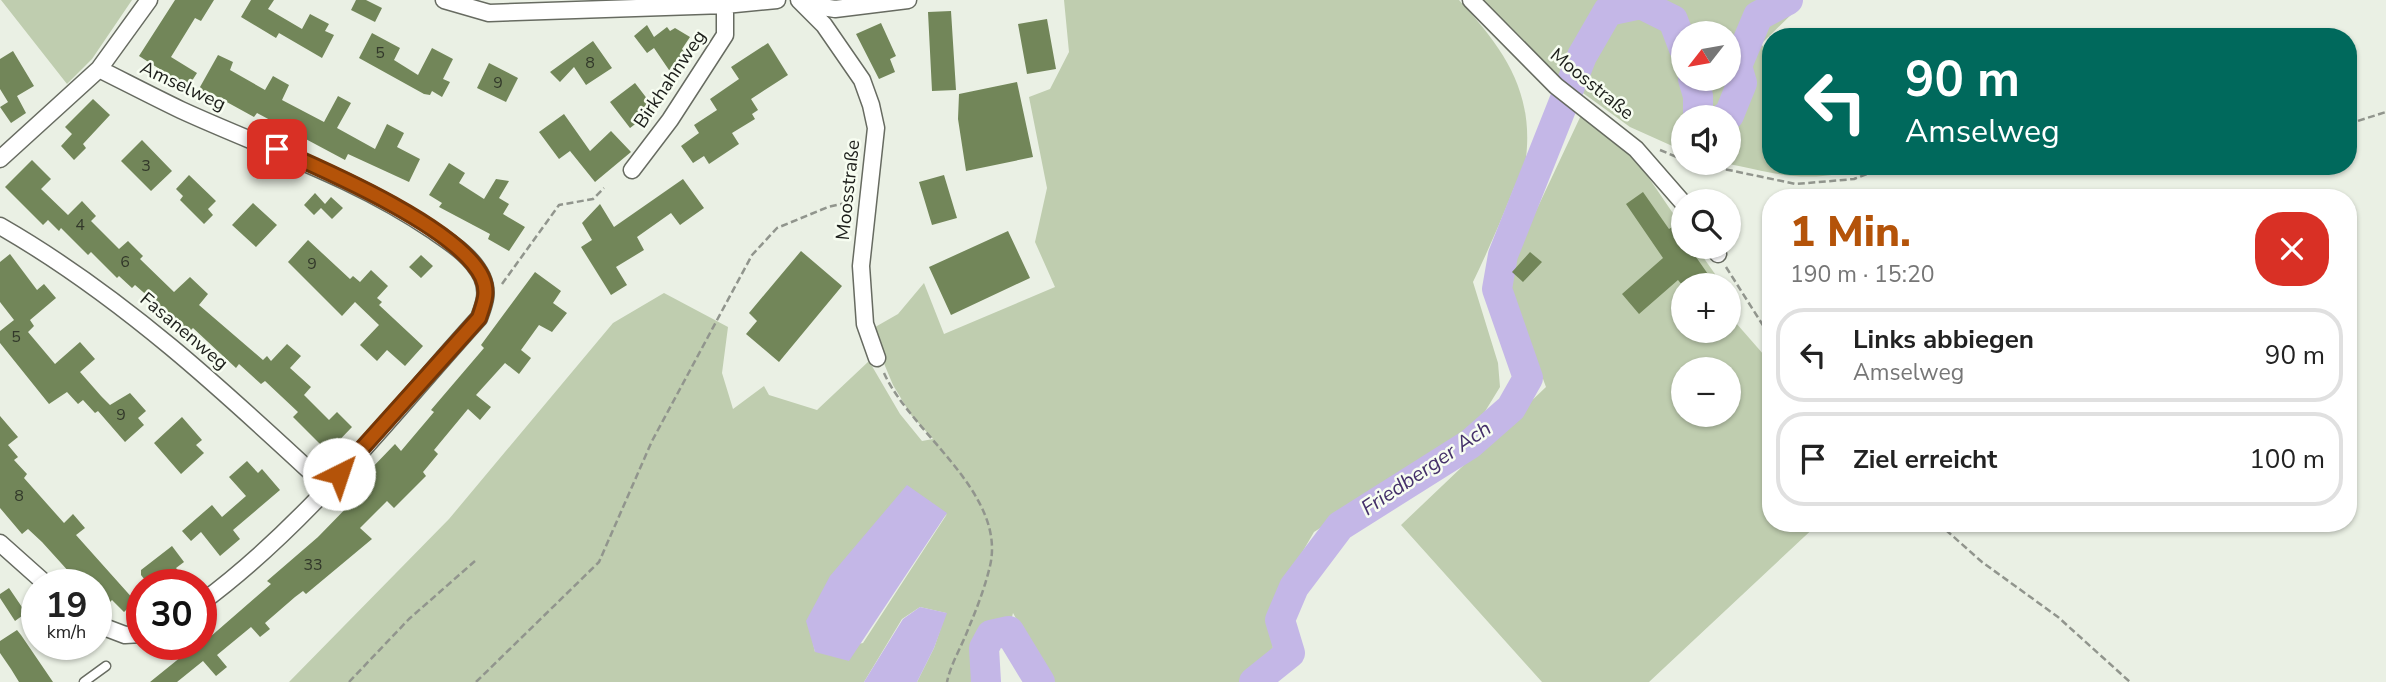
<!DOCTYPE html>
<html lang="de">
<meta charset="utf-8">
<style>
:root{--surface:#fff;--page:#f6f6f6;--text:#222;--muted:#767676;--line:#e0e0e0;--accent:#b45309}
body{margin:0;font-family:"Nunito Sans",sans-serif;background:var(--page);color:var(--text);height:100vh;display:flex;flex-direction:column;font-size:26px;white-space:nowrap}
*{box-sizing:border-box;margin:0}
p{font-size:23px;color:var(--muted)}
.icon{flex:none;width:38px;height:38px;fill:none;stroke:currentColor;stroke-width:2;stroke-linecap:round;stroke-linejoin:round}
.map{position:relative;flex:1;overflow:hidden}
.panel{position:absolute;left:1762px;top:189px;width:595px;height:343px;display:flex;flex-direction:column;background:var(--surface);border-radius:28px;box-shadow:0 2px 5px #0004}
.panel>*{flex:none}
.guide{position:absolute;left:1762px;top:28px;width:595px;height:147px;border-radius:28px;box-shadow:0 2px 5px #0004;background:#00695c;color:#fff;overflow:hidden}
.needle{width:46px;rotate:239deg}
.fabs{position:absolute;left:1671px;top:21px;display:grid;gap:14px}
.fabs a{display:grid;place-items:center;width:70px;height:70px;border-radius:50%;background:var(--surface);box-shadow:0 2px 5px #0004;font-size:35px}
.speed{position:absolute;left:21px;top:569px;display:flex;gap:14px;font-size:35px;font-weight:700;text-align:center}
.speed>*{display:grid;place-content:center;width:91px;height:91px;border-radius:50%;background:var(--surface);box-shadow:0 2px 5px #0004;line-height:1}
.speed small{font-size:18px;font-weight:400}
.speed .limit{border:10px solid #d22;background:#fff;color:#111}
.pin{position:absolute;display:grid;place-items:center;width:60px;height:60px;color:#fff;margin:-30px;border-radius:14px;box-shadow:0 4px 10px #0006}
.me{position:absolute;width:77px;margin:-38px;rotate:41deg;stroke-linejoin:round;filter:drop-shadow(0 0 5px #0008)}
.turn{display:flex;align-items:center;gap:24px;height:147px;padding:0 28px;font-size:32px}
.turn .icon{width:91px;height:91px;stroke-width:2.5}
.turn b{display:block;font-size:49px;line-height:60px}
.round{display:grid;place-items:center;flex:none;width:74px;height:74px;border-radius:28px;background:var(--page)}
.head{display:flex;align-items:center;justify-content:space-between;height:119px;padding:0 28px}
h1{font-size:42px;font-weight:800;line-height:52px;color:var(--accent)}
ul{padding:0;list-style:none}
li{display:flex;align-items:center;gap:21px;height:94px;margin:0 14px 10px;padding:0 14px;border:4px solid var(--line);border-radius:28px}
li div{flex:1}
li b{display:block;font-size:26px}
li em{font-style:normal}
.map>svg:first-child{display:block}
.green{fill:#bfcdaf;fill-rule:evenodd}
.water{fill:#c4b7e7}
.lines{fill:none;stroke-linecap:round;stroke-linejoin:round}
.river{stroke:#c4b7e7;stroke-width:30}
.building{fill:#728659}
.lane-casing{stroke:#676b61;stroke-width:11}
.street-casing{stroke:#676b61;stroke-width:19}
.path{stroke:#91958d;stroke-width:2.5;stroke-dasharray:7 3.5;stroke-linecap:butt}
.lane{stroke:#fff;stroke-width:8}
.street{stroke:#fff;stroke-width:16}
.route-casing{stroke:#753606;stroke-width:18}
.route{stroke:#b45309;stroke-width:12}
.labels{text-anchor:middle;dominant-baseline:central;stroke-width:5;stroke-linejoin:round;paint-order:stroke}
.number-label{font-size:16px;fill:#32382a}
.street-label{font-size:19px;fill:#1c1e1a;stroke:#f7fdf1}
.water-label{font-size:21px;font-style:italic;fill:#45306a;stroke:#f7fdf1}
</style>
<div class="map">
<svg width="2386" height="682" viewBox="0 0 2386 682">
<rect width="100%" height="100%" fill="#eaf0e4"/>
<path class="green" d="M 1,0 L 132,0 L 92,59 L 67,84 Z
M 1064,0 L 1459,0 C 1502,47 1534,90 1526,158 C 1524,170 1516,182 1512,193 C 1500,223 1487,253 1473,282 L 1498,363 L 1500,387 L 1481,418 L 1453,442 L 1314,532 L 1271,606 L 1273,650 L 1241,682 L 1050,682 L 1013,613 L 1007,637 L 992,646 L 991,682 L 917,682 L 934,648 L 946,613 L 920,607 L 902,619 L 864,682 L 289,682 L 449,519 L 613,323 L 664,293 L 728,327 L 722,373 L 733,409 L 764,386 L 769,395 L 817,410 L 869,361 L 900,414 L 922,441 L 933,439 L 911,415 L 893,385 L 870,330 L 898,314 L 924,283 L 944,334 L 1055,287 L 1035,242 L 1047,188 L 1029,97 L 1050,89 L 1069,52 ZM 947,514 L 863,643 L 815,652 L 811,634 Z
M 1480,0 L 1800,0 L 1798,8 L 1761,44 L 1771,55 L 1771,166 L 1868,166 C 1812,185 1781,175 1725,163 L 1729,163 L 1729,117 L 1684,117 L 1683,150 L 1679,149 L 1630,127 L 1547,67 ZM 1684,33 L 1729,33 L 1729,79 L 1684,79 Z
M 1583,111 L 1638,162 L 1683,228 L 1684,247 L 1696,247 L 1715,274 L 1716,285 L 1684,285 L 1684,331 L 1729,331 L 1729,315 L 1771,363 L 1771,523 L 1819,523 L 1649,682 L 1542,682 L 1401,525 L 1546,387 L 1505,277 ZM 1684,369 L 1729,369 L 1729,415 L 1684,415 Z"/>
<path class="water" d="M 907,485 L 947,513 L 849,661 L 815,652 L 806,621 L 830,576 Z
M 920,607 L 947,613 L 934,648 L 917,682 L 864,682 L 903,619 Z"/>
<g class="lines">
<path class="river" d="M 1693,79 L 1698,96 L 1698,115 L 1701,117
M 1725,117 L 1729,115 L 1742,83 L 1737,66 L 1758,16 L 1788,0
M 986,682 L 984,648 L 991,635 L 1009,631 L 1040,682
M 1254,682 L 1290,653 L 1280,620 L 1294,587 L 1340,526 L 1470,444 L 1511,408 L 1528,378 L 1497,289 L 1503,255 L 1582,56 L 1608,11 L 1641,4 L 1673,20 L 1684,49"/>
</g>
<path class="building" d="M 175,0 L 214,0 L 201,21 L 195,18 L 171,57 L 197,73 L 188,87 L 139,56 Z
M 251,0 L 274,0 L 268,9 L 302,29 L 310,14 L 329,24 L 325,31 L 334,35 L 322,58 L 279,33 L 276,38 L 241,17 Z
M 356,0 L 366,0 L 382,8 L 375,22 L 351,10 Z
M 951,11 L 956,90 L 932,91 L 928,12 Z
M 1047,19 L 1056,69 L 1027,74 L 1018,24 Z
M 881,23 L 896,56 L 890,59 L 895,72 L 879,79 L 856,34 Z
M 647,25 L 654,37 L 667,27 L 670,31 L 675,28 L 690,37 L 682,49 L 688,57 L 669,70 L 654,48 L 647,53 L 634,36 Z
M 372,33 L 400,48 L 394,60 L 418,75 L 432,48 L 453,59 L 443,79 L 450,82 L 442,97 L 432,91 L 430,95 L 424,94 L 359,58 Z
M 593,41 L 612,68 L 586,85 L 574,67 L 560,82 L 550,72 Z
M 768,43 L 788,75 L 751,99 L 758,110 L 752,114 L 755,119 L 732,133 L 739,144 L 709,164 L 704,156 L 693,163 L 681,146 L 699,133 L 694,125 L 717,110 L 710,99 L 739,79 L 731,67 Z
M 13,51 L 34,86 L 17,96 L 26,113 L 11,123 L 0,107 L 8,102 L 0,89 L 0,59 Z
M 218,55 L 233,62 L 230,70 L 265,90 L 273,76 L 289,85 L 282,100 L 324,122 L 338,96 L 351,103 L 337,128 L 375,149 L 387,124 L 404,133 L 397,147 L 420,159 L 409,182 L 348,154 L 345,160 L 257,113 L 254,117 L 214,95 L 209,99 L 200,87 Z
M 489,63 L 518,78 L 506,102 L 477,88 Z
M 1017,82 L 1033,157 L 966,171 L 958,119 L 959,94 Z
M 635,83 L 655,109 L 630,128 L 610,102 Z
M 93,99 L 110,115 L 83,144 L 86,148 L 74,160 L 61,146 L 72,134 L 65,127 Z
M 564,114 L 590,151 L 611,131 L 631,152 L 595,182 L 570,151 L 559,159 L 539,132 Z
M 142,140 L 172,171 L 151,191 L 121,161 Z
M 32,160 L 51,179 L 41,189 L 68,215 L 82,201 L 96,216 L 91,221 L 119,249 L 128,241 L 143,256 L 140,259 L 174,292 L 190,277 L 208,294 L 199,305 L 263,360 L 267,356 L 271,361 L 287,344 L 301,356 L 290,368 L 311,387 L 304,395 L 329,420 L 337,412 L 352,427 L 328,452 L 293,417 L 298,412 L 265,381 L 261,384 L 239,364 L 236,368 L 193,328 L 189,332 L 135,285 L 132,288 L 119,276 L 117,278 L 91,252 L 88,255 L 61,228 L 59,231 L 48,220 L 43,225 L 5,187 Z
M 449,163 L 465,173 L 459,183 L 484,199 L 496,179 L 509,181 L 499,198 L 509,204 L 503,214 L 525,227 L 509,251 L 488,239 L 490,234 L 439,207 L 442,203 L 429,195 Z
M 189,175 L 216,201 L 208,209 L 213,215 L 204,224 L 180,200 L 183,196 L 176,189 Z
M 944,175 L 957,218 L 932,225 L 919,182 Z
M 683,179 L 704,208 L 680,225 L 671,213 L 637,237 L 644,250 L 616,267 L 627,285 L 611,295 L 581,247 L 592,240 L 582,223 L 600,204 L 614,227 Z
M 1643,192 L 1669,229 L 1674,226 L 1684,240 L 1684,247 L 1689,247 L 1710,277 L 1697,285 L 1682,285 L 1678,280 L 1639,314 L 1622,294 L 1663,258 L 1626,204 Z
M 315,193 L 325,204 L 331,197 L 343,208 L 332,219 L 321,208 L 314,215 L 304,205 Z
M 253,203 L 277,225 L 256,247 L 232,225 Z
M 1008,231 L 1030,278 L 951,315 L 929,267 Z
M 308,240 L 350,279 L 353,276 L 360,282 L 371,270 L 388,286 L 377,298 L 382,302 L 379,305 L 423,346 L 405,366 L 387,350 L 377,361 L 360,345 L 379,325 L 355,302 L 342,316 L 288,262 Z
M 801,251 L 842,286 L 779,362 L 746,334 L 757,321 L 749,313 Z
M 1530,252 L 1542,262 L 1523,282 L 1512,272 Z
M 10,254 L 37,290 L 44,284 L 56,298 L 30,320 L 34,326 L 28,332 L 55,364 L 80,342 L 95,359 L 80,372 L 101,396 L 110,405 L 130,393 L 146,411 L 138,418 L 144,425 L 125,442 L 98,411 L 95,413 L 83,400 L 78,404 L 67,392 L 49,404 L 0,343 L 0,331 L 14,320 L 0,302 L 0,262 Z
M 421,255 L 433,266 L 421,278 L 409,267 Z
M 535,272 L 561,291 L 553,303 L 567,313 L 552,332 L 539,325 L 521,350 L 531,358 L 519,374 L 505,363 L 476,395 L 491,407 L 480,420 L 468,409 L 434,450 L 438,454 L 423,472 L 426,476 L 394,508 L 387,501 L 360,528 L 372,539 L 306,594 L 303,591 L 295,597 L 265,623 L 270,629 L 260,637 L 251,627 L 217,655 L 227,667 L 216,676 L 203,661 L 177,682 L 150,682 L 197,644 L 202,644 L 271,584 L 267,581 L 318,537 L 357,497 L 354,494 L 370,476 L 367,473 L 395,444 L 401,451 L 434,412 L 431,410 L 484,348 L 481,345 Z
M 0,416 L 18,437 L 8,445 L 18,457 L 14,460 L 27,474 L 24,478 L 64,523 L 73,514 L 85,528 L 76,535 L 135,601 L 124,612 L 112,600 L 107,605 L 96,595 L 96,584 L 80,584 L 42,542 L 28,529 L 22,534 L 0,508 Z
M 182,417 L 202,440 L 196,445 L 204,453 L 181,474 L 154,443 Z
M 247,461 L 258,473 L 262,469 L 280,490 L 233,530 L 240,539 L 220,556 L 201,532 L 191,541 L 182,531 L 212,505 L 222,517 L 246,496 L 229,477 Z
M 172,546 L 184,562 L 176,568 L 189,584 L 148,584 L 141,575 L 141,570 Z
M 9,588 L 26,613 L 15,621 L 0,598 L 0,594 Z
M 17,630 L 21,635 L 53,682 L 19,682 L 11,669 L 0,653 L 0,641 Z"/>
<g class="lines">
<g class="lane-casing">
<path id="lane" d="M 84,682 L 106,666"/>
</g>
<g class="street-casing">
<path id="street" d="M 444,0 L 489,13 L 725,5 L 777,0
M 799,0 L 824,25 L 862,80 L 871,105 L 876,128 L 861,266 L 865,324 L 877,358
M 1471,0 L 1556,86 L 1636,149 L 1684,204
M 805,4 L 835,9 L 908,0
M 99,69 C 127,83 154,97 181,110 C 266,149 354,177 432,230 C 451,243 472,256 482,277 C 489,293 484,304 479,318 C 390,416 308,524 201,603
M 0,159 L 99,69 L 149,0
M 632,170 L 670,120 L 725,35 L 725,5
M 0,226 C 122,296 225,392 327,487
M 1713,247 L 1718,254
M 0,543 L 46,584
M 96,624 L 125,635 L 142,634"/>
</g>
<path class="path" d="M 2348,124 L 2386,112
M 1660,150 L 1684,160
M 1695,163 L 1796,184 L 1854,179 L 1887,166
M 1726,267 L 1771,338
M 502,284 L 559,205 L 593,199 L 604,188
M 884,373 C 911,433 1007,493 990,566 C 985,587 977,608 969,627 C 962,646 951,663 947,682
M 1938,523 L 1982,562 L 2058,617 L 2130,682
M 349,682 L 409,619 L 475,561
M 476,682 L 599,562 L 652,441 L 752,255 L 777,228 L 828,207 L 850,202"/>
<use href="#lane" class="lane"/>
<use href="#street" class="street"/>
</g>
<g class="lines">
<g class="route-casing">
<path id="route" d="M 277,149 C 327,171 459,228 482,277 C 489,292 484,303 479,318 L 339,474"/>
</g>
<use href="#route" class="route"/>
</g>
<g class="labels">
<g class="number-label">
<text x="380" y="53">5</text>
<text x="590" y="63">8</text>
<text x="498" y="83">9</text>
<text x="146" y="166">3</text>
<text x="80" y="225">4</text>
<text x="125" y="262">6</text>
<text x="312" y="264">9</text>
<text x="16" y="337">5</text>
<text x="121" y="415">9</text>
<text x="19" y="496">8</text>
<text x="313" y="565">33</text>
</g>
<g class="street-label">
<text transform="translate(670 79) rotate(-56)">Birkhahnweg</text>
<text transform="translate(1592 84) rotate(39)">Moosstraße</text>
<text transform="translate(183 86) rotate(25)">Amselweg</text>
<text transform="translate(848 190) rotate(-84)">Moosstraße</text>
<text transform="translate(184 331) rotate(40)">Fasanenweg</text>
</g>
<g class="water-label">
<text transform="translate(1426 468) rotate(-34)">Friedberger Ach</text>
</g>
</g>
</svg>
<div class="fabs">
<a><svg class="needle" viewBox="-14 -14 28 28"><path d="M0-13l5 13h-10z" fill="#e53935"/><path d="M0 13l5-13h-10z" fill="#767676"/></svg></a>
<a><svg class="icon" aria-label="sound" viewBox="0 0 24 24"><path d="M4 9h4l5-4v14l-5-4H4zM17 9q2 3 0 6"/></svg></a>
<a><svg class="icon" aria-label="search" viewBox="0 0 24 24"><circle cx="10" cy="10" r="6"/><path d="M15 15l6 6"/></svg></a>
<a>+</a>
<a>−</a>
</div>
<div class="speed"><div>19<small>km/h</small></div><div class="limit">30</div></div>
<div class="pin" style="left:277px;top:149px;background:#d93025"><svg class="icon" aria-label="arrive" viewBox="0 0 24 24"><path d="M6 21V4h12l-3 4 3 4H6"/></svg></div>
<svg class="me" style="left:339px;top:474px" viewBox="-20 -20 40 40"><circle r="19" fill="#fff"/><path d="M0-13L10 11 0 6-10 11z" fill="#b45309"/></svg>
<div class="guide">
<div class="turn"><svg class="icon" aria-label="left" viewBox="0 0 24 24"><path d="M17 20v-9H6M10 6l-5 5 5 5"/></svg><div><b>90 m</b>Amselweg</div></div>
</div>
<section class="panel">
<div class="head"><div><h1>1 Min.</h1><p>190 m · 15:20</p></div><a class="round" style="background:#d93025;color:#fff"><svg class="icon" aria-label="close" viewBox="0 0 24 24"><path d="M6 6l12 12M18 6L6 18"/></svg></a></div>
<ul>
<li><svg class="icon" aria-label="left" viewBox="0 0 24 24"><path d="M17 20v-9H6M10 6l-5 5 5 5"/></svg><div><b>Links abbiegen</b><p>Amselweg</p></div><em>90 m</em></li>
<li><svg class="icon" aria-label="arrive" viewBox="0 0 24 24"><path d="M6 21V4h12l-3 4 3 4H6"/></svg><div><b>Ziel erreicht</b></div><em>100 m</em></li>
</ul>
</section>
</div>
